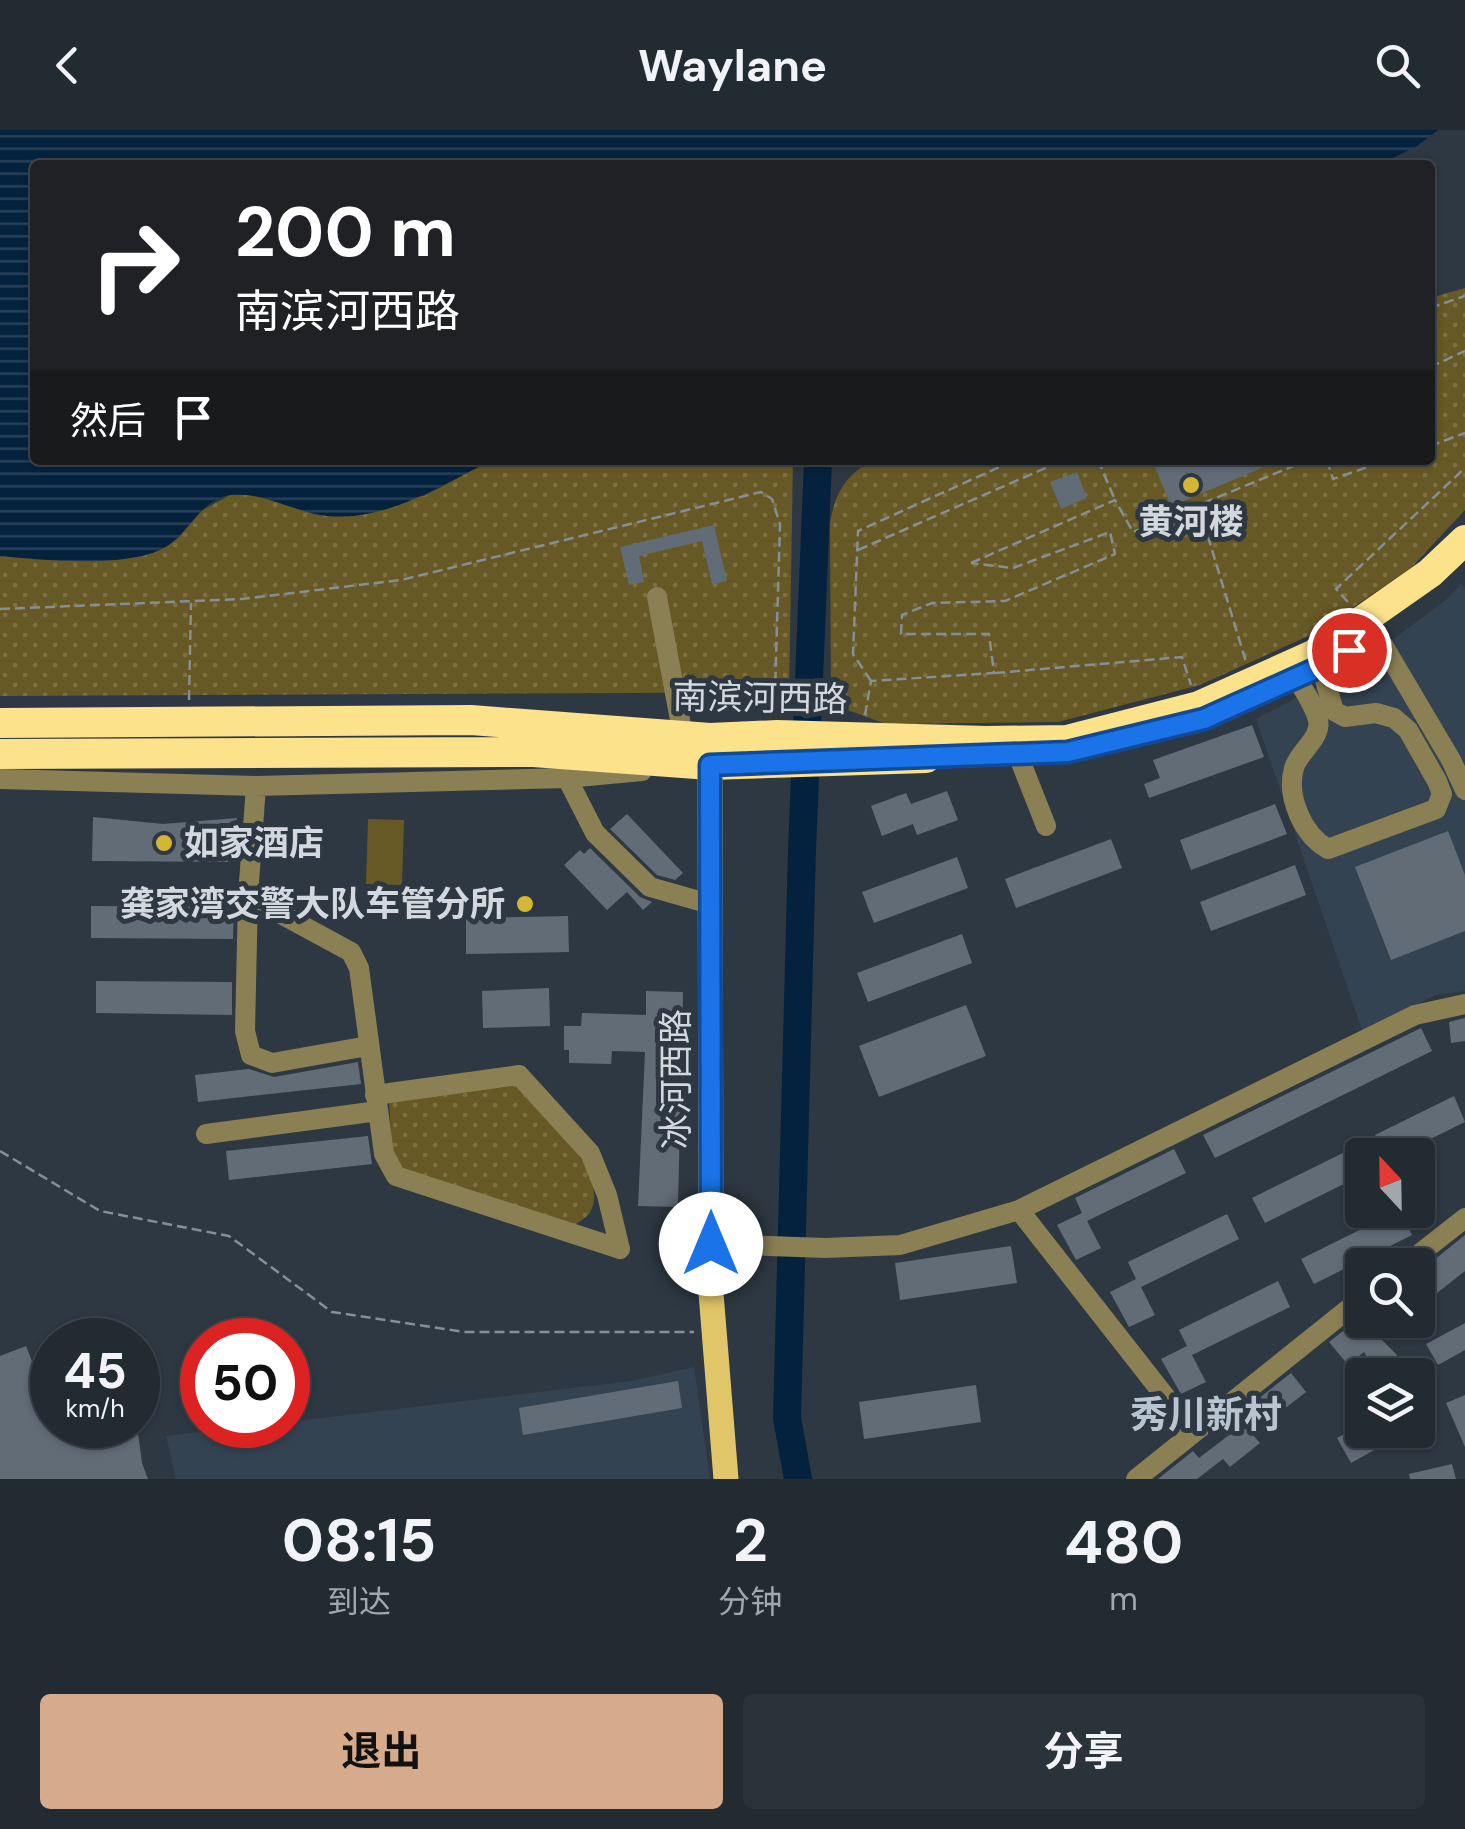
<!DOCTYPE html>
<html lang="zh">
<meta charset="utf-8">
<style>
:root{--surface:#222a32;--page:#2a323a;--text:#f1f3f6;--muted:#a2a7ac;--line:#3f464d;--accent:#d6ab8b}
body{margin:0;font-family:"DM Sans","Noto Sans SC",sans-serif;background:var(--page);color:var(--text);height:100vh;display:flex;flex-direction:column;font-size:38px;white-space:nowrap}
*{box-sizing:border-box;margin:0}
p{font-size:32px;color:var(--muted)}
.icon{flex:none;width:55px;height:55px;fill:none;stroke:currentColor;stroke-width:2;stroke-linecap:round;stroke-linejoin:round}
.map{position:relative;height:1349px;overflow:hidden}
.drawer{display:flex;flex-direction:column;background:var(--surface);flex:1}
.drawer>*{flex:none}
.top-card{position:absolute;left:30px;top:30px;width:1405px;height:305px;border-radius:10px;box-shadow:0 2px 8px #0004,0 0 0 2px var(--line);background:#202124;color:#fff;overflow:hidden}
.needle{width:65px;rotate:338deg}
.tools{position:absolute;left:1345px;top:1008px;display:grid;gap:20px}
.tools a{display:grid;place-items:center;width:90px;height:90px;border-radius:10px;background:var(--surface);box-shadow:0 2px 8px #0004,0 0 0 2px var(--line);font-size:50px}
.speed{position:absolute;left:30px;top:1188px;display:flex;gap:20px;font-size:50px;font-weight:700;text-align:center}
.speed>*{display:grid;place-content:center;width:130px;height:130px;border-radius:50%;background:var(--surface);box-shadow:0 2px 8px #0004,0 0 0 2px var(--line);line-height:1}
.speed small{font-size:25px;font-weight:400}
.speed .limit{border:15px solid #d22;background:#fff;color:#111}
.pin{position:absolute;display:grid;place-items:center;width:85px;height:85px;color:#fff;margin:-42px;border:5px solid #fff;border-radius:50%;box-shadow:0 2px 10px #0007}
.me{position:absolute;width:110px;margin:-55px;rotate:0deg;stroke-linejoin:round;filter:drop-shadow(0 0 8px #0008)}
.turn{display:flex;align-items:center;gap:35px;height:210px;padding:0 40px;font-size:45px}
.turn .icon{width:130px;height:130px;stroke-width:2.5}
.turn b{display:block;font-size:70px;line-height:85px}
.then{display:flex;align-items:center;height:95px;padding:0 40px;background:#0003;gap:20px;font-size:38px}
.eta{display:flex;justify-content:space-evenly;align-items:center;height:170px;text-align:center}
.eta b{font-size:60px;font-weight:700;line-height:70px}
.action{display:flex;gap:20px;margin-top:auto;padding:20px 40px}
.action a{flex:1;height:115px;border-radius:10px;background:var(--accent);color:#111;font-size:40px;font-weight:700;line-height:115px;text-align:center}
.action a+a{background:var(--page);color:var(--text)}
header{display:flex;justify-content:space-between;align-items:center;height:130px;padding:0 40px;background:var(--surface);font-size:45px;font-weight:700}
.map>svg:first-child{display:block}
.built{fill:#344352}
.green{fill:#675925}
.park{fill:url(#park-dots)}
.water{fill:url(#water-rules)}
.lines{fill:none;stroke-linecap:round;stroke-linejoin:round}
.river{stroke:#04223d;stroke-width:28}
.building{fill:#616c77}
.path{stroke:#868e96;stroke-width:2.5;stroke-dasharray:10 5;stroke-linecap:butt}
.minor{stroke:#8b7f54;stroke-width:20}
.major{stroke:#e0c668;stroke-width:25}
.highway{stroke:#fbe28b;stroke-width:30}
.route-casing{stroke:#114b97;stroke-width:25}
.route{stroke:#1a73e8;stroke-width:18}
.poi-dot{fill:#d5b534;stroke:#2e3842;stroke-width:4}
.labels{text-anchor:middle;dominant-baseline:central;stroke-width:10;stroke-linejoin:round;paint-order:stroke}
.poi-label{font-size:35px;font-weight:bold;fill:#d2d8de;stroke:#2e3842}
.street-label{font-size:35px;fill:#d2d8de;stroke:#2e3842}
.neighbourhood-label{font-size:38px;font-weight:bold;fill:#b8c4d0;stroke:#2e3842}
</style>
<header><svg class="icon" aria-label="back" viewBox="0 0 24 24"><path d="M15 5l-7 7 7 7"/></svg>Waylane<svg class="icon" aria-label="search" viewBox="0 0 24 24"><circle cx="10" cy="10" r="6"/><path d="M15 15l6 6"/></svg></header>
<div class="map">
<svg width="1465" height="1349" viewBox="0 0 1465 1349">
<defs>
<pattern id="park-dots" width="8" height="8" patternUnits="userSpaceOnUse" patternTransform="scale(2.5)"><rect width="8" height="8" fill="#675925"/><path d="M2 2h.1M6 6h.1" fill="none" stroke="#7c7044" stroke-width="1.8" stroke-linecap="round"/></pattern>
<pattern id="water-rules" width="6" height="5" patternUnits="userSpaceOnUse" patternTransform="scale(2.5)"><rect width="6" height="5" fill="#04223d"/><path d="M0 2.5h6" fill="none" stroke="#284159"/></pattern>
</defs>
<rect width="100%" height="100%" fill="#2e3842"/>
<path class="built" d="M 1461,454 L 1465,458 L 1465,861 L 1435,865 L 1363,903 L 1256,589 L 1357,536 L 1447,469 Z
M 694,1237 L 710,1349 L 176,1349 L 166,1306 L 258,1295 L 288,1295 L 288,1292 L 631,1251 Z"/>
<path class="green" d="M 368,689 L 404,690 L 402,755 L 366,754 Z"/>
<path class="park" d="M 1465,158 L 1465,380 L 1411,438 L 1315,503 L 1200,555 L 1058,592 L 886,594 L 831,574 L 830,393 C 835,363 846,344 874,330 L 1430,330 L 1430,168 Z
M 492,330 L 793,330 L 789,562 L 0,566 L 0,426 L 88,430 L 140,426 L 177,409 L 201,381 L 230,365 L 424,366 Z
M 512,952 C 537,979 615,1043 589,1084 C 585,1089 575,1094 570,1098 L 405,1040 L 392,1025 L 389,970 Z"/>
<path class="water" d="M 0,0 L 1438,0 L 1417,16 L 1379,35 L 35,35 L 35,330 L 492,330 C 440,356 381,395 320,385 C 291,380 259,361 230,365 C 198,370 188,408 160,420 C 120,438 43,430 0,426 Z"/>
<g class="lines">
<path class="river" d="M 798,1349 L 787,1288 L 802,720 L 818,330"/>
</g>
<path class="building" d="M 1152,330 L 1281,330 L 1171,376 Z
M 1077,342 L 1087,368 L 1061,379 L 1050,352 Z
M 714,395 L 727,451 L 712,454 L 702,411 L 639,426 L 644,452 L 629,455 L 620,417 Z
M 1252,595 L 1264,627 L 1149,668 L 1144,654 L 1160,648 L 1153,630 Z
M 947,661 L 958,690 L 917,705 L 913,694 L 882,706 L 871,676 L 906,663 L 911,674 Z
M 1275,674 L 1287,704 L 1191,740 L 1180,710 Z
M 627,684 L 683,743 L 675,750 L 657,745 L 610,699 Z
M 93,687 L 163,694 L 237,688 L 236,732 L 92,731 Z
M 1448,701 L 1465,745 L 1465,801 L 1391,830 L 1355,737 Z
M 1111,709 L 1122,738 L 1016,778 L 1005,749 Z
M 590,718 L 640,767 L 652,772 L 643,780 L 627,762 L 607,780 L 564,735 L 580,720 L 584,724 Z
M 957,727 L 968,758 L 874,793 L 862,762 Z
M 1295,735 L 1306,765 L 1211,801 L 1200,772 Z
M 91,776 L 234,777 L 233,809 L 91,808 Z
M 568,786 L 569,822 L 466,824 L 466,788 Z
M 962,804 L 972,833 L 868,872 L 857,843 Z
M 96,851 L 232,852 L 232,885 L 96,883 Z
M 549,858 L 550,896 L 483,898 L 482,861 Z
M 646,861 L 683,862 L 678,1077 L 638,1076 L 645,922 L 612,921 L 611,934 L 569,933 L 569,920 L 564,920 L 564,896 L 581,896 L 582,883 L 646,885 Z
M 966,875 L 986,926 L 879,967 L 859,916 Z
M 1465,888 L 1465,911 L 1451,913 L 1449,892 Z
M 1421,898 L 1432,921 L 1215,1028 L 1203,1005 Z
M 358,932 L 361,954 L 198,972 L 195,945 L 249,939 L 274,947 Z
M 1454,966 L 1465,992 L 1398,1025 L 1385,1025 L 1375,1005 Z
M 368,1006 L 372,1034 L 229,1050 L 226,1021 Z
M 1174,1019 L 1186,1043 L 1087,1091 L 1101,1118 L 1076,1130 L 1057,1095 L 1082,1083 L 1075,1068 Z
M 1351,1019 L 1362,1045 L 1265,1093 L 1252,1068 Z
M 1400,1080 L 1412,1105 L 1314,1154 L 1301,1129 Z
M 1227,1084 L 1239,1109 L 1141,1157 L 1155,1185 L 1129,1197 L 1110,1162 L 1136,1149 L 1128,1132 Z
M 1465,1105 L 1465,1141 L 1418,1178 L 1418,1143 Z
M 1011,1116 L 1017,1153 L 900,1170 L 895,1133 Z
M 1278,1151 L 1290,1177 L 1192,1225 L 1206,1252 L 1181,1264 L 1161,1229 L 1187,1216 L 1179,1200 Z
M 1362,1186 L 1362,1190 L 1396,1224 L 1409,1245 L 1378,1245 L 1364,1222 L 1348,1235 L 1329,1212 Z
M 1465,1193 L 1465,1220 L 1438,1235 L 1426,1214 Z
M 26,1216 L 34,1236 L 52,1228 L 52,1295 L 137,1295 L 142,1333 L 148,1349 L 0,1349 L 0,1226 Z
M 1291,1243 L 1306,1262 L 1252,1304 L 1260,1313 L 1230,1337 L 1223,1329 L 1197,1349 L 1158,1349 L 1193,1321 L 1199,1328 L 1242,1295 L 1235,1287 Z
M 678,1251 L 682,1278 L 523,1305 L 519,1278 Z
M 976,1255 L 981,1292 L 864,1309 L 859,1272 Z
M 1465,1265 L 1465,1317 L 1446,1273 Z
M 1362,1294 L 1362,1300 L 1410,1300 L 1351,1333 L 1337,1308 Z
M 1452,1334 L 1456,1349 L 1410,1349 L 1409,1344 Z"/>
<g class="lines">
<path class="path" d="M 1430,178 L 1465,166
M 1430,237 L 1465,221
M 1430,316 L 1465,303
M 1098,330 L 1115,370
M 1327,330 L 1333,349 L 1388,330
M 1199,377 L 1246,532
M 858,420 L 1064,330
M 971,433 L 1115,370 L 1133,402 L 1308,330
M 1348,472 L 1336,459 L 1465,338
M 0,479 L 242,469 L 401,450 L 761,362 L 772,369 L 780,394 L 775,562
M 995,543 L 1182,527 L 1191,555
M 871,551 L 853,524 L 858,401 L 1015,330
M 189,570 L 191,473
M 865,585 L 871,551 L 994,543 L 989,504 L 901,504 L 902,485 L 932,473 L 1005,471 L 1115,424 L 1110,402 L 1013,438 L 971,433
M 0,1021 L 100,1081 L 229,1106 L 332,1182 L 464,1202 L 694,1202"/>
<path class="minor" d="M 657,467 L 683,606
M 1376,503 L 1451,630 L 1465,660
M 1297,548 C 1303,560 1315,576 1318,590 C 1322,608 1299,621 1294,638 C 1286,667 1303,705 1328,719 L 1436,679 L 1442,664 L 1437,651 L 1408,600 L 1394,588 L 1376,583 L 1345,587 L 1334,581 L 1321,537
M 1018,625 L 1046,696
M 567,648 L 595,703 L 650,757 L 710,774
M 0,649 L 256,656 L 567,648 L 642,641
M 256,656 L 248,766 L 245,901 L 251,925 L 272,933 L 368,916
M 248,766 L 351,822 L 359,838 L 384,1024 L 396,1046 L 620,1119
M 375,965 L 519,945 L 590,1023 L 607,1065 L 620,1119
M 206,1004 L 378,981
M 711,1114 L 825,1118 L 900,1115 L 1019,1080
M 1405,1135 L 1465,1088
M 1193,1302 L 1019,1080 L 1415,885 L 1465,874
M 1136,1349 L 1362,1168"/>
<path class="major" d="M 710,620 L 711,1163 L 726,1349"/>
<path class="highway" d="M 0,593 L 471,590 L 710,608 L 777,605 L 986,611 L 1067,610 L 1199,576 L 1313,525 L 1430,443 L 1465,410
M 0,624 L 533,622 L 710,635 L 926,628"/>
</g>
<g class="lines">
<g class="route-casing">
<path id="route" d="M 711,1114 L 710,635 L 1068,622 L 1204,589 L 1322,536 L 1349,520"/>
</g>
<use href="#route" class="route"/>
</g>
<g class="poi-dot">
<circle cx="1191" cy="355" r="10"/>
<circle cx="164" cy="713" r="10"/>
<circle cx="525" cy="774" r="10"/>
</g>
<g class="labels">
<g class="poi-label">
<text x="1191" y="392">黄河楼</text>
<text x="184" y="713" text-anchor="start">如家酒店</text>
<text x="505" y="774" text-anchor="end">龚家湾交警大队车管分所</text>
</g>
<g class="street-label">
<text transform="translate(760 568) rotate(1)">南滨河西路</text>
<text transform="translate(676 949) rotate(-90)">冰河西路</text>
</g>
<g class="neighbourhood-label">
<text x="1206" y="1285">秀川新村</text>
</g>
</g>
</svg>
<div class="tools">
<a><svg class="needle" viewBox="-14 -14 28 28"><path d="M0-13l5 13h-10z" fill="#e53935"/><path d="M0 13l5-13h-10z" fill="#a2a7ac"/></svg></a>
<a><svg class="icon" aria-label="search" viewBox="0 0 24 24"><circle cx="10" cy="10" r="6"/><path d="M15 15l6 6"/></svg></a>
<a><svg class="icon" aria-label="layers" viewBox="0 0 24 24"><path d="M12 4l9 5-9 5-9-5zM3 14l9 5 9-5"/></svg></a>
</div>
<div class="speed"><div>45<small>km/h</small></div><div class="limit">50</div></div>
<div class="pin" style="left:1349px;top:520px;background:#d93025"><svg class="icon" aria-label="arrive" viewBox="0 0 24 24"><path d="M6 21V4h12l-3 4 3 4H6"/></svg></div>
<svg class="me" style="left:711px;top:1114px" viewBox="-20 -20 40 40"><circle r="19" fill="#fff"/><path d="M0-13L10 11 0 6-10 11z" fill="#1a73e8"/></svg>
<div class="top-card">
<div class="turn"><svg class="icon" aria-label="right" viewBox="0 0 24 24"><path d="M7 20v-9h11M14 6l5 5-5 5"/></svg><div><b>200 m</b>南滨河西路</div></div>
<div class="then">然后<svg class="icon" aria-label="arrive" viewBox="0 0 24 24"><path d="M6 21V4h12l-3 4 3 4H6"/></svg></div>
</div>
</div>
<section class="drawer">
<div class="eta">
<div><b>08:15</b><p>到达</p></div>
<div><b>2</b><p>分钟</p></div>
<div><b>480</b><p>m</p></div>
</div>
<div class="action"><a>退出</a><a>分享</a></div>
</section>
